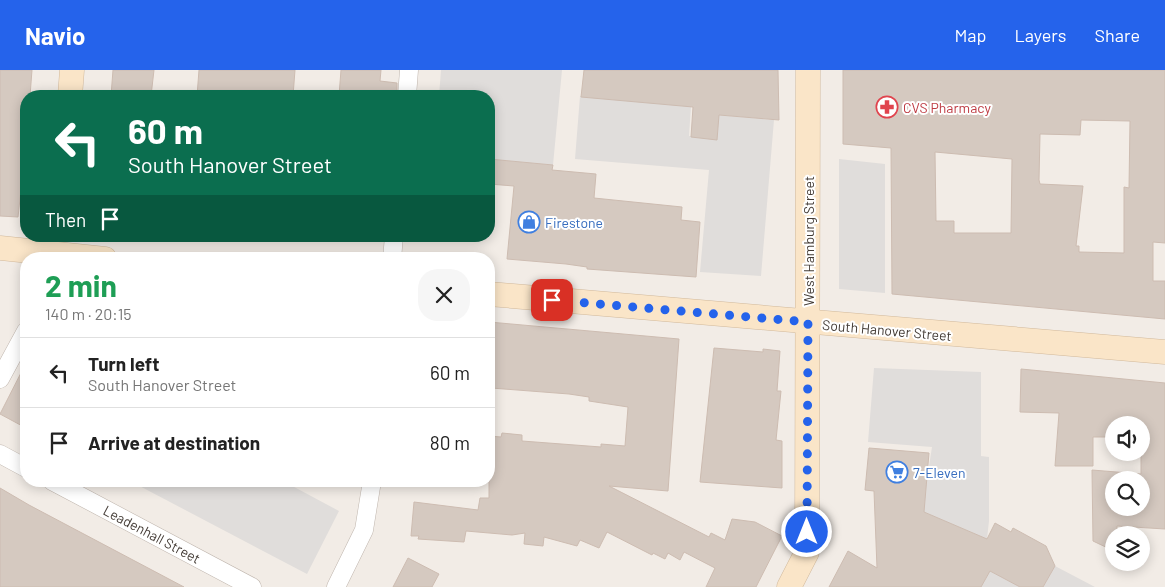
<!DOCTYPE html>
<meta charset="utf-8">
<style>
:root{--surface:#fff;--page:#f6f6f6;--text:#222;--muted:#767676;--line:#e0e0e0;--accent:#2563eb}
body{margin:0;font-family:Barlow,sans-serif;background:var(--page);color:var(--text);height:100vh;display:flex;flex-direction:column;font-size:19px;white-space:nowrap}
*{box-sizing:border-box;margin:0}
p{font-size:16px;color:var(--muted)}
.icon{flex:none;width:28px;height:28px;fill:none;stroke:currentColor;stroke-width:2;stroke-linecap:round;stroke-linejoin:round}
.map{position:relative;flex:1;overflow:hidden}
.drawer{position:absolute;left:20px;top:182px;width:475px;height:235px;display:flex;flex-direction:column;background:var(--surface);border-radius:20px;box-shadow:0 2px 12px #0003}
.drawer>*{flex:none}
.guide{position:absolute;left:20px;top:20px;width:475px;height:152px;border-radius:20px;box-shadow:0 2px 12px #0003;background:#0b6e4f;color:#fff;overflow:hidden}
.tools{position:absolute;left:1105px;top:346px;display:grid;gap:10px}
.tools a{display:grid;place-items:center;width:45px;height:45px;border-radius:50%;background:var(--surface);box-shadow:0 2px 12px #0003;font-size:25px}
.pin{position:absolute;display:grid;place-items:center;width:42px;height:42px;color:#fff;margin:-21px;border-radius:10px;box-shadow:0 2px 8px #0006}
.me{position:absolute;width:55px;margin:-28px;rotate:0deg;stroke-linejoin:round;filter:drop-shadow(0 0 4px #0008)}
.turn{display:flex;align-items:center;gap:18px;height:105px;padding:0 25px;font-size:22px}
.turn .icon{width:65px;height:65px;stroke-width:2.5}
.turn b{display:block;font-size:35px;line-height:42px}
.then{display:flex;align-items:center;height:48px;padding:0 25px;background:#0003;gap:10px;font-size:19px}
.round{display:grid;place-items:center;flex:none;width:52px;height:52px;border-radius:20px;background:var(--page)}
.head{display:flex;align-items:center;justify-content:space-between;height:85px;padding:0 25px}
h1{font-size:30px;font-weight:700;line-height:38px;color:#1e9e55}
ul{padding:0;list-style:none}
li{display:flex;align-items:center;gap:15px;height:70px;padding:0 25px;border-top:1px solid var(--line)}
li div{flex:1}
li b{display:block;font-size:19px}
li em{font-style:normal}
header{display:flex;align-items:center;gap:30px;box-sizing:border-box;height:70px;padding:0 25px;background:var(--accent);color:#fff}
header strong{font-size:24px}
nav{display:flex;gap:28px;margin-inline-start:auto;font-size:18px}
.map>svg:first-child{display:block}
.parking{fill:#e0dddb}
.building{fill:#d5c9c0;stroke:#cdbcb1;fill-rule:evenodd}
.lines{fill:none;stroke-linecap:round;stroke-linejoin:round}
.street-casing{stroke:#bfb5ad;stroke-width:19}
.secondary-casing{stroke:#d1b99c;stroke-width:25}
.street{stroke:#fff;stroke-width:18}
.secondary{stroke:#fae5c8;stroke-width:24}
.route{stroke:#2563eb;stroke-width:9;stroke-dasharray:0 16.2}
.labels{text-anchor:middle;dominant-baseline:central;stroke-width:4;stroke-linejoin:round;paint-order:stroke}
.health-label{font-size:14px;fill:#be3a42;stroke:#fff;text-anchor:start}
.shop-label{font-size:14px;fill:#366cbe;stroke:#fff;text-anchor:start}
.street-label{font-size:14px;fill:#443c36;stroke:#fff}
</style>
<header>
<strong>Navio</strong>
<nav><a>Map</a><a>Layers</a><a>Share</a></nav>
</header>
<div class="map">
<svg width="1165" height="517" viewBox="0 0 1165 517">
<rect width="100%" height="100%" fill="#f2ece6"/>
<path class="parking" d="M 441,0 L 562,0 L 553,95 L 489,89 L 489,26 L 439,26 Z
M 580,26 L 691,36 L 689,66 L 717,67 L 718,45 L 774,50 L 761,206 L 700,202 L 709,100 L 575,89 Z
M 839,89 L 885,94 L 885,223 L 839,219 Z
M 874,298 L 981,302 L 981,386 L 989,387 L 989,451 L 987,469 L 922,441 L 932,377 L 868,372 Z
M 130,411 L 283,411 L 339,441 L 307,504 Z
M 1055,496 L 1095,517 L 1043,517 Z
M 990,501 L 1020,517 L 981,517 Z"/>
<path class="building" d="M 0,0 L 32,0 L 30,26 L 26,26 L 26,75 L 18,147 L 0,146 Z
M 113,0 L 154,0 L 151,26 L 111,26 Z
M 199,0 L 295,0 L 293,26 L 197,26 Z
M 341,0 L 381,0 L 380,11 L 397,13 L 397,26 L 339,26 Z
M 584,0 L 778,0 L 779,50 L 719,45 L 717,70 L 691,67 L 693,37 L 581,27 Z
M 843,0 L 1165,0 L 1165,173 L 1153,172 L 1153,211 L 1165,211 L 1165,249 L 892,224 L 891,78 L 843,74 ZM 1081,50 L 1130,51 L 1129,118 L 1124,117 L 1124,183 L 1079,182 L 1079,176 L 1076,176 L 1083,116 L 1040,114 L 1039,110 L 1040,64 L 1080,65 ZM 935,82 L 1012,89 L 1011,163 L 954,163 L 954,151 L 936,151 Z
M 489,89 L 553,95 L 552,100 L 596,104 L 594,128 L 682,137 L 681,150 L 700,152 L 696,207 L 587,199 L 587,197 L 566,194 L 507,189 L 514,116 L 489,114 Z
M 489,252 L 679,269 L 668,421 L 609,416 L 709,467 L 711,463 L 725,470 L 732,449 L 755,452 L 782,466 L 756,517 L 706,517 L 715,498 L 684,482 L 680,490 L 668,483 L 665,489 L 653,483 L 652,485 L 607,462 L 599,478 L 580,470 L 577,476 L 544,467 L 543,476 L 524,474 L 525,463 L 512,465 L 466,461 L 464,472 L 418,469 L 419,466 L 411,466 L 414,432 L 478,440 L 480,428 L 489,428 L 489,366 L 501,367 L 502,363 L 522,365 L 522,371 L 601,377 L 601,374 L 625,376 L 628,337 L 589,331 L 589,327 L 569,324 L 491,318 L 491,316 L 489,315 Z
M 714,278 L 763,282 L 763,279 L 780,281 L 777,321 L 781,321 L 776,370 L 782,371 L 782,418 L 700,412 Z
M 26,293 L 26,358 L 0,344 Z
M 1021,299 L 1165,313 L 1165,459 L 1117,456 L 1117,465 L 1114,465 L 1114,481 L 1093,471 L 1092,400 L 1141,404 L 1141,355 L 1114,355 L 1114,367 L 1093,367 L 1093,396 L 1055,396 L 1059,343 L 1020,342 ZM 1114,410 L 1141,410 L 1141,438 L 1114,438 Z
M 869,378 L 929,383 L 924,442 L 987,469 L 995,453 L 1011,462 L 1013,458 L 1046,476 L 1055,496 L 1043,517 L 1020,517 L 990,501 L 981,517 L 829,517 L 848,481 L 877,498 L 874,421 L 865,420 Z
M 0,418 L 29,435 L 184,517 L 0,517 Z
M 408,488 L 439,504 L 432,517 L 393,517 Z"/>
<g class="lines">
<g class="street-casing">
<path id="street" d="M 407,26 L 409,0
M 392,189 L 394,166
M 0,309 L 26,261
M 0,384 L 26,398
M 52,411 L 252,517
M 336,517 L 364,460 L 372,411"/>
</g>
<g class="secondary-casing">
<path id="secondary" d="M 70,26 L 72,0
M 0,178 L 105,189
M 489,224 L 1165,282
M 789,517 L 807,482 L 808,0"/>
</g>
<use href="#street" class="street"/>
<use href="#secondary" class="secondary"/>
</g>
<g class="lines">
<path class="route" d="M 552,230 L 808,252 L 807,462"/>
</g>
<defs>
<g id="pharmacy-ring" transform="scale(1.125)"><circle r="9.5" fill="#fff" stroke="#e0444e" stroke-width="1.5"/><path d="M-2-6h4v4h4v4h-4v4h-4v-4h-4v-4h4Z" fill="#e0444e"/></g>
<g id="shop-ring" transform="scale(1.125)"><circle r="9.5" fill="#fff" stroke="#3f7fe0" stroke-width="1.5"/><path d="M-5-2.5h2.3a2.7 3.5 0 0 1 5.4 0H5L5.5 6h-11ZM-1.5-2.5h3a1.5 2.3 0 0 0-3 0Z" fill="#3f7fe0"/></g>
<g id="supermarket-ring" transform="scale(1.125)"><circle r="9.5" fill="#fff" stroke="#3f7fe0" stroke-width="1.5"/><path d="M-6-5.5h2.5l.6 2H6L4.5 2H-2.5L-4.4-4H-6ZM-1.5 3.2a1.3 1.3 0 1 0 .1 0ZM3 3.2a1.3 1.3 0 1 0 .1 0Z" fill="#3f7fe0"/></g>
</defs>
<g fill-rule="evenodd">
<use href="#pharmacy-ring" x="887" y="37"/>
<use href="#shop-ring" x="529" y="152"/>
<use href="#supermarket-ring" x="897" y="402"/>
</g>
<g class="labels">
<g class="health-label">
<text x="903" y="37">CVS Pharmacy</text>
</g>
<g class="shop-label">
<text x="545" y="152">Firestone</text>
<text x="913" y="402">7-Eleven</text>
</g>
<g class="street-label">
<text transform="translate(808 171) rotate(-90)">West Hamburg Street</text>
<text transform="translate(887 260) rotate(5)">South Hanover Street</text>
<text transform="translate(152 464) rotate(28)">Leadenhall Street</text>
</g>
</g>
</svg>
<div class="tools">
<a><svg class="icon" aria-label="sound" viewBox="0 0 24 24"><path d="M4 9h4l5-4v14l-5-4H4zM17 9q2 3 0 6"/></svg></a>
<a><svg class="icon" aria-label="search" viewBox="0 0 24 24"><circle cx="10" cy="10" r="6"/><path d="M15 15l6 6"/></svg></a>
<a><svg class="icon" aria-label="layers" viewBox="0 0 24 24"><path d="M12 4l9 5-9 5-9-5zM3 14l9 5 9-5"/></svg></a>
</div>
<div class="pin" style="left:552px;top:230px;background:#d93025"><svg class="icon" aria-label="arrive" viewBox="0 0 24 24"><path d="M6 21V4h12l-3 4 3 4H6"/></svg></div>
<svg class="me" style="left:807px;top:462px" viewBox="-20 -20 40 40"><circle r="17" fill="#2563eb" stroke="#fff" stroke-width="3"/><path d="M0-11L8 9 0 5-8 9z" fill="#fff"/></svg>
<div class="guide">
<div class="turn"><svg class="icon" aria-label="left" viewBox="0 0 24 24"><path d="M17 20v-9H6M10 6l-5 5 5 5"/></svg><div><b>60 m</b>South Hanover Street</div></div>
<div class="then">Then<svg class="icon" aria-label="arrive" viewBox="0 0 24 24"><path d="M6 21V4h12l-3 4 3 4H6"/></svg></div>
</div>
<section class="drawer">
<div class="head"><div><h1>2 min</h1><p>140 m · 20:15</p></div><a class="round"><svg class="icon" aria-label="close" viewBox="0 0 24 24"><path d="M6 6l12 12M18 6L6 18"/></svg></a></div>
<ul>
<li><svg class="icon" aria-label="left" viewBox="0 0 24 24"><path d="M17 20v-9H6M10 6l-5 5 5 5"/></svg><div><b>Turn left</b><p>South Hanover Street</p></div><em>60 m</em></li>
<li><svg class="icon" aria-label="arrive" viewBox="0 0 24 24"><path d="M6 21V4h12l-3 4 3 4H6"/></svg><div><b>Arrive at destination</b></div><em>80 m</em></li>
</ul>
</section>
</div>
